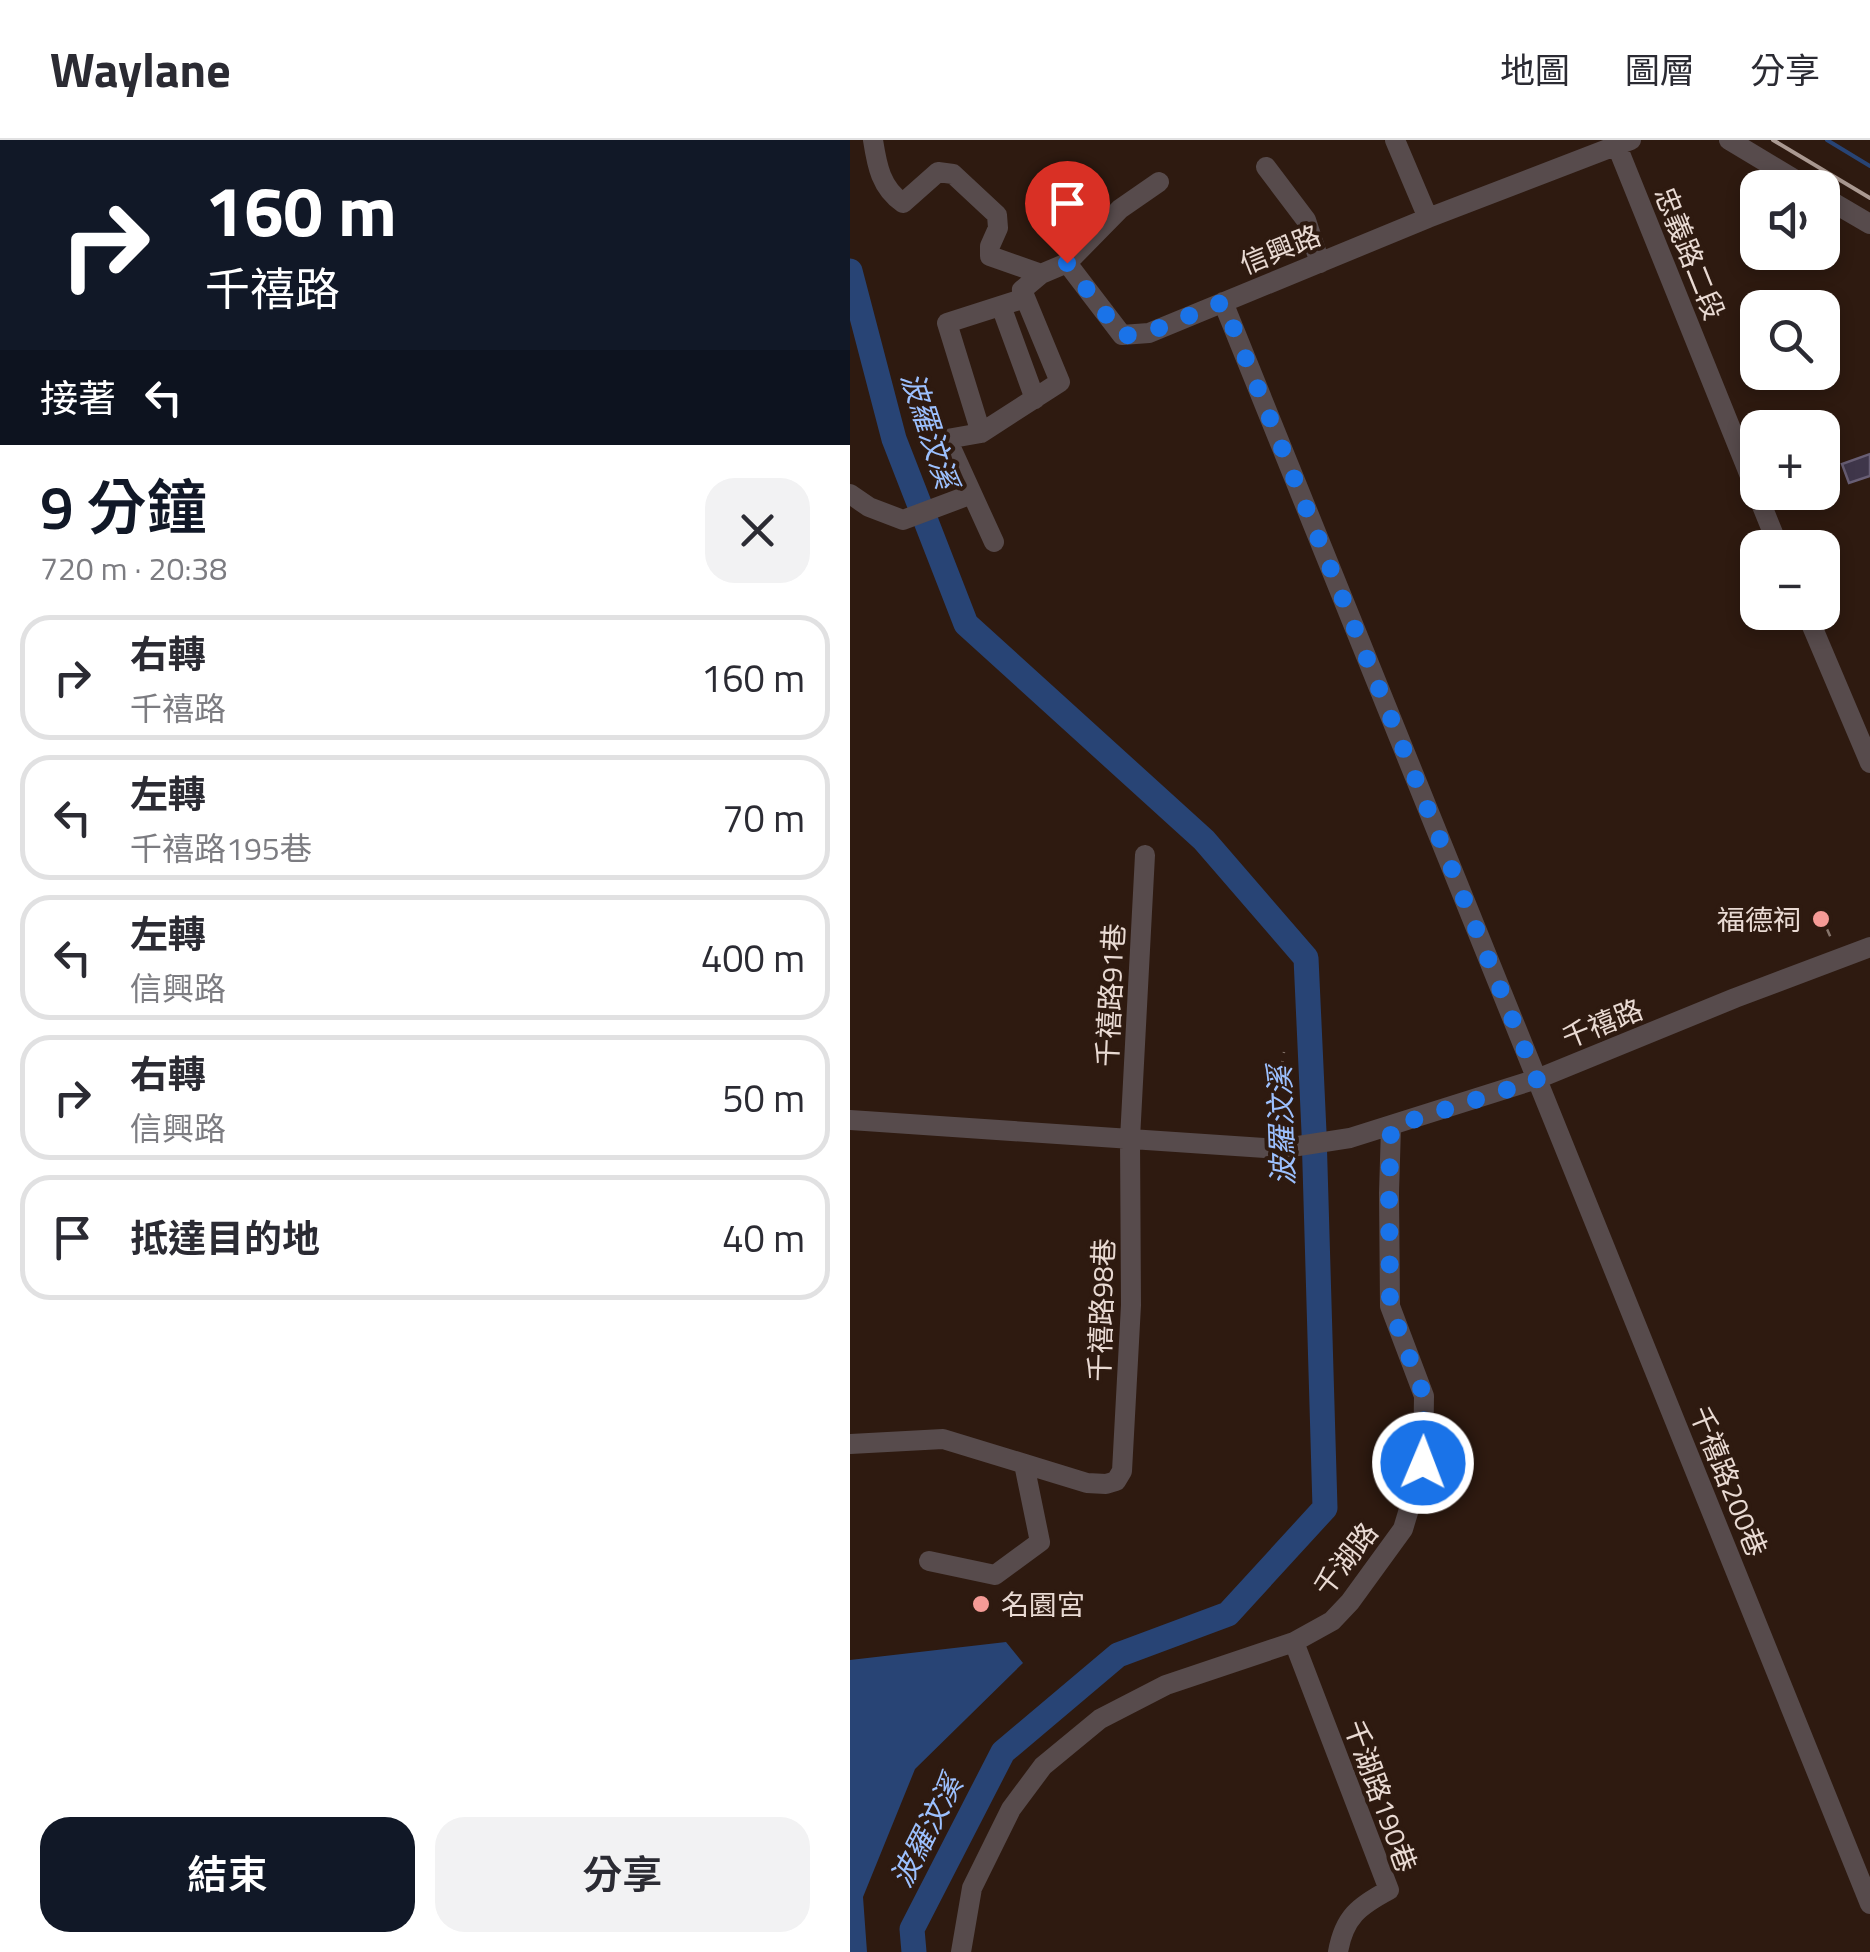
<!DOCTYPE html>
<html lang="zh-TW">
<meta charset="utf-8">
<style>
:root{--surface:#fff;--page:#f2f2f3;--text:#2b2b33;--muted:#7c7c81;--line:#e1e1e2;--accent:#111827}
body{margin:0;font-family:"Titillium Web","Noto Sans TC",sans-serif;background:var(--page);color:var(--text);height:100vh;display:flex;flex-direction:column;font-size:38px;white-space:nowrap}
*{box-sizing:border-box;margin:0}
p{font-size:32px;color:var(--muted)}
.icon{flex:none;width:55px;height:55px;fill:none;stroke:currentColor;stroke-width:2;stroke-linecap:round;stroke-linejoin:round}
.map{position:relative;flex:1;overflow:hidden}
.details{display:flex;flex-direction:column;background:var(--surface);width:850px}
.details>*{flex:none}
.guide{background:#111827;color:#fff;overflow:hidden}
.controls{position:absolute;left:890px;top:30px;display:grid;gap:20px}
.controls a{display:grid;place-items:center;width:100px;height:100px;border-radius:20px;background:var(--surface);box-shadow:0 5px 15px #0003;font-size:50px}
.pin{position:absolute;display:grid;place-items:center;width:85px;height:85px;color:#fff;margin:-102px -42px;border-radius:50% 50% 50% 0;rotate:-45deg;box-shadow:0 0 10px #0007}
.pin .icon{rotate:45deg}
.me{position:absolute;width:110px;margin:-55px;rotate:1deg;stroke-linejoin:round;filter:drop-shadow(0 0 8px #0008)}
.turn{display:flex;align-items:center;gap:35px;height:210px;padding:0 40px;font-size:45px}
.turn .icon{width:130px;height:130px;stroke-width:2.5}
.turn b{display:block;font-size:70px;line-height:85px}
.then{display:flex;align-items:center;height:95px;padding:0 40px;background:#0003;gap:20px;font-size:38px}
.round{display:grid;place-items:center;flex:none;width:105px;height:105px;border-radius:30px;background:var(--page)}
.head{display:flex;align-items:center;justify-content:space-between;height:170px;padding:0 40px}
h1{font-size:60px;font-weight:600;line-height:75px;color:var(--accent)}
.action{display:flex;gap:20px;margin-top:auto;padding:20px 40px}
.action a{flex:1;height:115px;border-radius:30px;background:var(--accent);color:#fff;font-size:40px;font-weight:600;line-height:115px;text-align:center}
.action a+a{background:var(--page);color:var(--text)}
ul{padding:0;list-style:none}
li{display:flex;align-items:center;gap:30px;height:125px;margin:0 20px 15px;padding:0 20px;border:5px solid var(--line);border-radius:30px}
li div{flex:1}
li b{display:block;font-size:38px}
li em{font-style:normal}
header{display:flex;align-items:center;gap:60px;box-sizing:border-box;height:140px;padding:0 50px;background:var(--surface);border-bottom:2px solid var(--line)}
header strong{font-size:48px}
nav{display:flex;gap:55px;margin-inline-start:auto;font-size:35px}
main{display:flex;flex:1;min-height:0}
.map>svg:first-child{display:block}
.water{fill:#284475}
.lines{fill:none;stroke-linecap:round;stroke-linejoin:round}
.stream{stroke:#284475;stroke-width:4}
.river{stroke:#284475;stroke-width:25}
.building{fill:#3f364a;stroke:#695f75;stroke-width:2.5}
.path{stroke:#85746b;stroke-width:2.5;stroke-dasharray:8 8;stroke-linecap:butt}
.minor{stroke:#574b4c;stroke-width:20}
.rail{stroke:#ab9a92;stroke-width:4}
.route{stroke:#1a73e8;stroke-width:18;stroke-dasharray:0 32.4}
.poi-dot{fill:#f59b96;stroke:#2e1a10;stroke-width:4}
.labels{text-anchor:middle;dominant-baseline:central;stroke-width:8;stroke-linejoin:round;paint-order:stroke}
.street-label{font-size:28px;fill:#e9dad3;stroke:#2e1a10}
.poi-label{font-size:28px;fill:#e9dad3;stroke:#2e1a10;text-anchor:end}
.water-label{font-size:30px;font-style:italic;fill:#9cc0fe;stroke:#2e1a10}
</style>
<header>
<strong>Waylane</strong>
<nav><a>地圖</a><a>圖層</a><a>分享</a></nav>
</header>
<main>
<section class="details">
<div class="guide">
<div class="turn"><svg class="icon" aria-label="right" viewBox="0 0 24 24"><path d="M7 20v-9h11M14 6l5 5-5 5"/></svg><div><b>160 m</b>千禧路</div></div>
<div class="then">接著<svg class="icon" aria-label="left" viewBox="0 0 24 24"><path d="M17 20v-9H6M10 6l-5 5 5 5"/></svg></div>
</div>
<div class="head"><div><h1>9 分鐘</h1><p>720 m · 20:38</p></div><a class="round"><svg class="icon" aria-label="close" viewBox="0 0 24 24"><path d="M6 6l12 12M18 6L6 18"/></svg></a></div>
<ul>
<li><svg class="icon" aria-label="right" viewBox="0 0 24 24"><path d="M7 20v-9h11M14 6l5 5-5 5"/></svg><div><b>右轉</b><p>千禧路</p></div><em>160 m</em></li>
<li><svg class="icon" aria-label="left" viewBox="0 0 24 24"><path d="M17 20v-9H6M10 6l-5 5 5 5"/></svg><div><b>左轉</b><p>千禧路195巷</p></div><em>70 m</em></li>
<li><svg class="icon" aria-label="left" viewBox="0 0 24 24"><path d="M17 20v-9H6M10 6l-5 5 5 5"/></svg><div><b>左轉</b><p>信興路</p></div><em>400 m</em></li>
<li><svg class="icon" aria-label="right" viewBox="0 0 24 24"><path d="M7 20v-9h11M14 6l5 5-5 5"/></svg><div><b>右轉</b><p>信興路</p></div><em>50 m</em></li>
<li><svg class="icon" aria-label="arrive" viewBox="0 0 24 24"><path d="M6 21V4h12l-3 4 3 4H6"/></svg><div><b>抵達目的地</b></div><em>40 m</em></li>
</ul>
<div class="action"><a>結束</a><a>分享</a></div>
</section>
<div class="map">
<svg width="1020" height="1812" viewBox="0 0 1020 1812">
<rect width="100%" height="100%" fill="#2e1a10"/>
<path class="water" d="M 156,1502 L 173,1523 L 65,1629 L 13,1757 L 17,1812 L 0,1812 L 0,1520 Z"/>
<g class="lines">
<path class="stream" d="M 977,0 L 1020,26"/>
<path class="river" d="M 0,131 L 44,299 L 116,484 L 354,700 L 456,818 L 464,992 L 475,1368 L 378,1474 L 268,1515 L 153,1612 L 62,1789 L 64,1812"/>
</g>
<path class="building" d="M 1020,314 L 1020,336 L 999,343 L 992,324 Z"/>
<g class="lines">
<path class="path" d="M 977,789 L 983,803
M 421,992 L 434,912"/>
<path class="minor" d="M 23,0 C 27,26 31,48 53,63 L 88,32 L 103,34 L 147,75 L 148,88 L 140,106 L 140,116 L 191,134
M 545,0 L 578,78
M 879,0 L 959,48
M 767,6 L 929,408
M 416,27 L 456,80 L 470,123
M 972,56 L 1020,84
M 217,123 L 270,69 L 309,42
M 373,162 L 1020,1764
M 151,166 L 185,259
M 131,293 L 97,183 L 175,158
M 0,354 L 19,367 L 53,380 L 122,354
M 144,402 L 97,299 L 131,293 L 210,242 L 172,150 L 191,134 L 217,123 L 272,195 L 299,193 L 578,78 L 781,0
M 956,472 L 1020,623
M 0,980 L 429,1009 L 500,998 L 687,939 L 885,858 L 1020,807
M 0,1304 L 93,1299 L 237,1343 L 256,1344 L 266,1341 L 272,1331 L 281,1165 L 280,999 L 295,715
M 79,1421 L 145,1435 L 190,1402 L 174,1324
M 444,1502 L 539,1750 C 509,1766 494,1777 488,1812
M 111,1812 L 122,1748 L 161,1669 L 193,1626 L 250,1579 L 316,1545 L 444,1502 L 482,1481 L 500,1462 L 553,1389 L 573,1323 L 574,1256 L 540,1166 L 539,1053 L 541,987"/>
<path class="rail" d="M 923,0 L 1020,58"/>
</g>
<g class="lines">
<path class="route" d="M 217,123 L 272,196 L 299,192 L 373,162 L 687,940 L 541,987 L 539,1053 L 540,1166 L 574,1256 L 573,1323"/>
</g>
<g class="poi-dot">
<circle cx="971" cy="779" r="10"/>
<circle cx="131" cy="1464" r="10"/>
</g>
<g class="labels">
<g class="street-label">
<text transform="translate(430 109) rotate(-22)">信興路</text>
<text transform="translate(840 113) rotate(68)">忠義路二段</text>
<text transform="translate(260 855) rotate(-87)">千禧路91巷</text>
<text transform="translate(752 883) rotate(-22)">千禧路</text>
<text transform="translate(251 1170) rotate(-88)">千禧路98巷</text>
<text transform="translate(879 1341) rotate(68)">千禧路200巷</text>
<text transform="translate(495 1419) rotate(-52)">千湖路</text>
<text transform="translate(531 1656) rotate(70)">千湖路190巷</text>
</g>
<g class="poi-label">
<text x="951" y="779">福德祠</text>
<text x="151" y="1464" text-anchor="start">名園宮</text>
</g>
<g class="water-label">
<text transform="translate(80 290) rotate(72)">波羅汶溪</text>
<text transform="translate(431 986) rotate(-92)">波羅汶溪</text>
<text transform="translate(76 1691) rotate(-63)">波羅汶溪</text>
</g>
</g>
</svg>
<div class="controls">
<a><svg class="icon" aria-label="sound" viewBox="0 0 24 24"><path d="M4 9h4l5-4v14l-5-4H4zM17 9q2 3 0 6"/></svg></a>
<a><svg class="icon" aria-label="search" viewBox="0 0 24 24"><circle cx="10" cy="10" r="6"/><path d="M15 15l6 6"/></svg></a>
<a>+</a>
<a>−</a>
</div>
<div class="pin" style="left:217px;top:123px;background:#d93025"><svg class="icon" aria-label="arrive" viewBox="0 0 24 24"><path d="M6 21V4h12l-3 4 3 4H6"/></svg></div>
<svg class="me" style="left:573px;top:1323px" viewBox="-20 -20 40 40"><circle r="17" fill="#1a73e8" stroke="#fff" stroke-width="3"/><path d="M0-11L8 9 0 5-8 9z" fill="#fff"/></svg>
</div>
</main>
